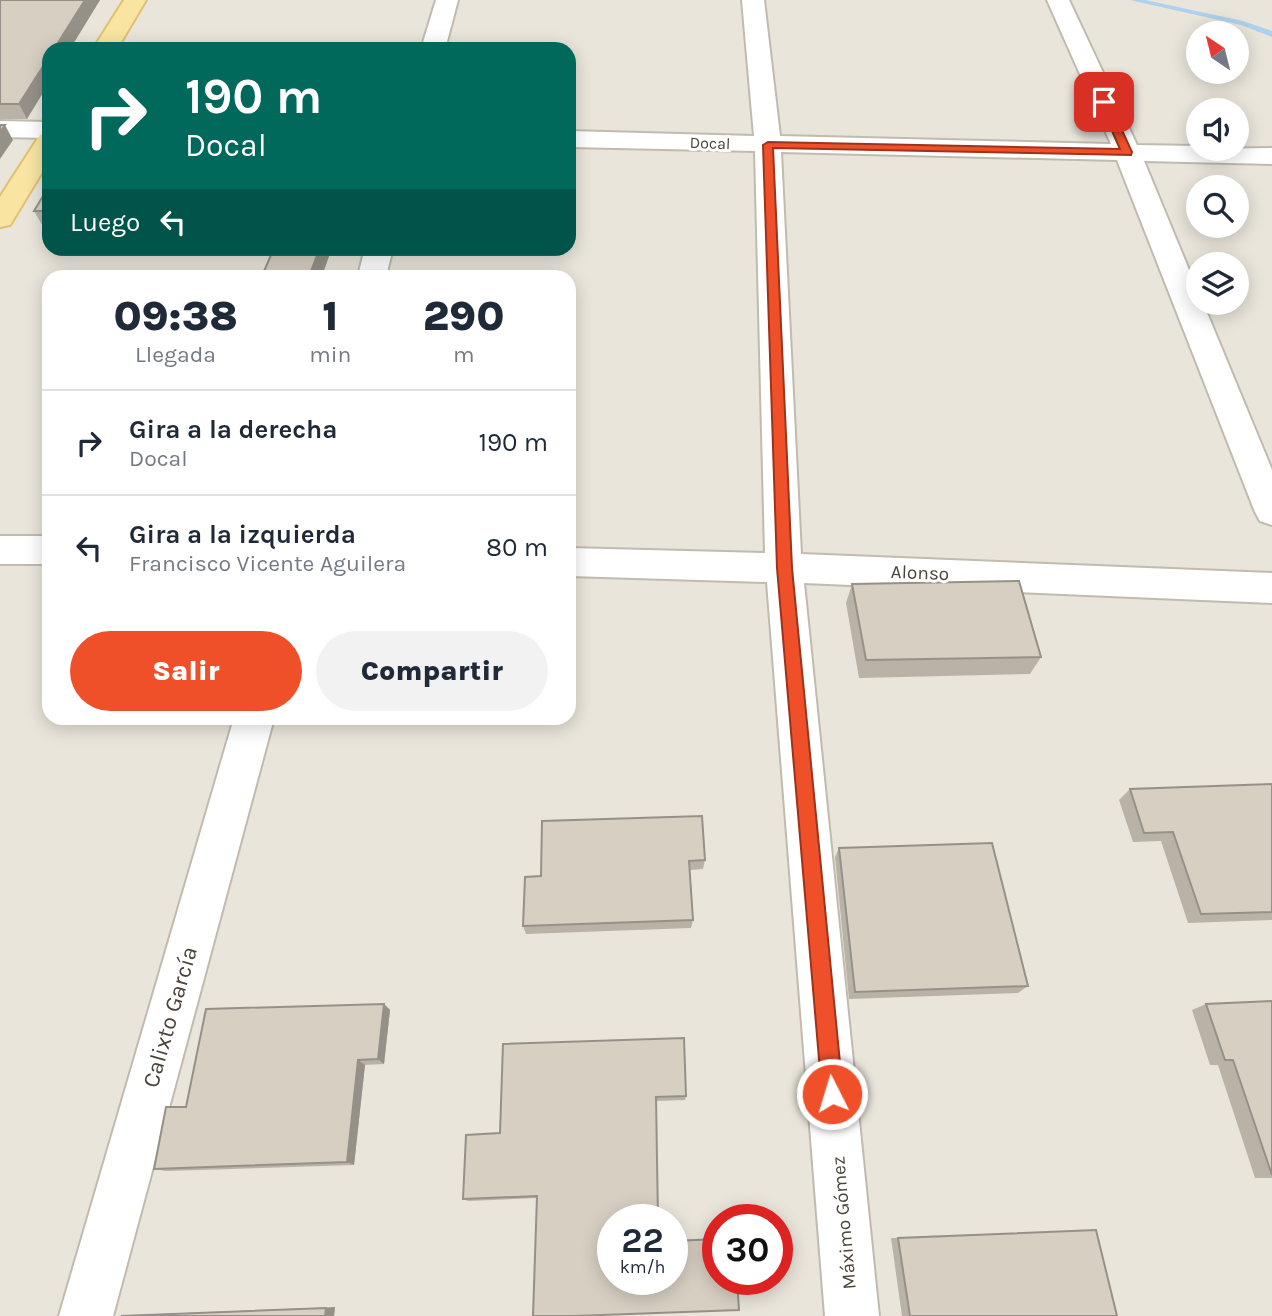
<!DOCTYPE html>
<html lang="es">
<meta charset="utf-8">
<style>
:root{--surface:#fff;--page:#f2f2f3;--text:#1f2937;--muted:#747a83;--line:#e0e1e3;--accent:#ef502a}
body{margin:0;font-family:Karla,sans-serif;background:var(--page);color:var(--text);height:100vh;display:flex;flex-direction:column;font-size:26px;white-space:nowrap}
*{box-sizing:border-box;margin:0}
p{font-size:23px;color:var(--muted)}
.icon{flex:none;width:38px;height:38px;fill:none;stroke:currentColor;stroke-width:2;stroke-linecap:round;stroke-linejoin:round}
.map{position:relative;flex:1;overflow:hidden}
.panel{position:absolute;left:42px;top:270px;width:534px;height:455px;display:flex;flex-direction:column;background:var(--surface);border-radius:21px;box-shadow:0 4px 18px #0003}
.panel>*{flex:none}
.top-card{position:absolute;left:42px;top:42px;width:534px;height:214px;border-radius:21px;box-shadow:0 4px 18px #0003;background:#00695c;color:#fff;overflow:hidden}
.needle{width:46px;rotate:325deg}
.fabs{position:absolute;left:1186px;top:21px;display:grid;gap:14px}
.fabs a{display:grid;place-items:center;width:63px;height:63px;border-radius:50%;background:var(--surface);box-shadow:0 4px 18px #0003;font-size:35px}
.speed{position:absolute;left:597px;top:1204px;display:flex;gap:14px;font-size:35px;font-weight:700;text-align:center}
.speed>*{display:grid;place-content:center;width:91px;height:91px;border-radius:50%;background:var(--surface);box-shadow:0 4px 18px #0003;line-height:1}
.speed small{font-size:18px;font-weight:400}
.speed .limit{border:10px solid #d22;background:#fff;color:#111}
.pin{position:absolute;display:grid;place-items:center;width:60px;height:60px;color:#fff;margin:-30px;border-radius:14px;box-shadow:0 4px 10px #0006}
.me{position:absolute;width:77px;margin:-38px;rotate:355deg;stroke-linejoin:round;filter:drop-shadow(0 0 5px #0008)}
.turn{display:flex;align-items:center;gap:24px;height:147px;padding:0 28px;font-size:32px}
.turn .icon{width:91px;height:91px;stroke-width:2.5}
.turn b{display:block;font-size:49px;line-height:60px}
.then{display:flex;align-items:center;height:66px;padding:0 28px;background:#0003;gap:14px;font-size:26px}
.eta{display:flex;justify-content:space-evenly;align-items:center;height:119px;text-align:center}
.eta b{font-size:42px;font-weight:800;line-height:49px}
.action{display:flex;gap:14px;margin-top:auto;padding:14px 28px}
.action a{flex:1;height:80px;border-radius:42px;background:var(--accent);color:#fff;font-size:28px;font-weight:800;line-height:80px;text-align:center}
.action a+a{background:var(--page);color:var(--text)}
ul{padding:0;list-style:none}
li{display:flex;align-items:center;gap:21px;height:105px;padding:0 28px;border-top:2px solid var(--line)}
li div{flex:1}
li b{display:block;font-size:26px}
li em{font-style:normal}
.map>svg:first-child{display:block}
.residential{fill:#e9e5db;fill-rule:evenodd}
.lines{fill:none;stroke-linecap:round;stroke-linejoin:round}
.stream{fill:#add1ee;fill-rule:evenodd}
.minor-casing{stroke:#c1bbaf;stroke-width:4}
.major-casing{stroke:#dfc271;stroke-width:4}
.minor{fill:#fff;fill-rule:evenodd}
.major{fill:#f9e4a2;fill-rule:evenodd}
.wall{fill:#b9b2a7}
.shaded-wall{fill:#969188}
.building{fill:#d7cfc2;stroke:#969188;stroke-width:2}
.route{fill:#ef502a;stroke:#9b341b;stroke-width:2}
.labels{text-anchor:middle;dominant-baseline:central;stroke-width:6;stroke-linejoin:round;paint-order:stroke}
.far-street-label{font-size:16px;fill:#4a443a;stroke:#fff}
.street-label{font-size:19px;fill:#4a443a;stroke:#fff}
.near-street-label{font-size:23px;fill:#4a443a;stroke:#fff}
</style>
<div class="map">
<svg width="1272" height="1316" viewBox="0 0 1272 1316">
<rect width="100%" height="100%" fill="#f5f3ec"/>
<path class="residential" d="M 0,0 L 1272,0 L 1272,1316 L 0,1316 ZM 1199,33 L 1237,33 L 1237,72 L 1199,72 ZM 49,49 L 569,49 L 569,248 L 49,248 ZM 1199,110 L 1237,110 L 1237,149 L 1199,149 ZM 1199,187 L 1237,187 L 1237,226 L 1199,226 ZM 1199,264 L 1237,264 L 1237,303 L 1199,303 ZM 49,276 L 569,276 L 569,718 L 49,718 ZM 612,1220 L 672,1220 L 672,1279 L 612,1279 ZM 718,1220 L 777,1220 L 777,1279 L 718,1279 Z"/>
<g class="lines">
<path class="stream" d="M 1130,0 L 1145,0 L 1243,21 L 1272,31 L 1272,37 L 1241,25 Z"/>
<g class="minor-casing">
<path id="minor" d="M 436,0 L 458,0 L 445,49 L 421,49 Z
M 742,0 L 764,0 L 780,136 L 1111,144 L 1047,0 L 1069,0 L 1137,145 L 1199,146 L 1199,149 L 1272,148 L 1272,164 L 1144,161 L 1199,294 L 1199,303 L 1203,303 L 1272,470 L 1272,525 L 1260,521 L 1255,512 L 1117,160 L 781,152 L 801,554 L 1272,573 L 1272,603 L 804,583 L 879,1316 L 825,1316 L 767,582 L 569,576 L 569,548 L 765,553 L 755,151 L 569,147 L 569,131 L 754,136 Z
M 0,121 L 49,122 L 49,138 L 0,137 Z
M 365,248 L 393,248 L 386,276 L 358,276 Z
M 0,536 L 49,536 L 49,564 L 0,564 Z
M 234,718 L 274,718 L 113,1316 L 59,1316 Z"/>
</g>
<g class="major-casing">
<path id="major" d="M 124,0 L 146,0 L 117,49 L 93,49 Z
M 49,132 L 49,161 L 10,225 L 0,227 L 0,197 L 40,135 Z"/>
</g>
<use href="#minor" class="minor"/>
<use href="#major" class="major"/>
</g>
<path class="wall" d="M 0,0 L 100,0 L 70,49 L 49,49 L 27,119 L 0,119 Z
M 49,186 L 49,230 L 45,230 L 34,211 Z
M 852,584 L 1041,657 L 1030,674 L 859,678 L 846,603 Z
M 1272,784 L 1272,920 L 1188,923 L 1161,841 L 1133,842 L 1119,800 L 1130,789 Z
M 542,821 L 705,860 L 703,869 L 690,870 L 693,920 L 691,928 L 526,934 L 523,926 L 541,876 Z
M 839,848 L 1028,986 L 1018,993 L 849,999 L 835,857 Z
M 1272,1001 L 1272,1178 L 1255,1178 L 1218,1065 L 1210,1065 L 1192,1010 L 1206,1004 Z
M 384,1004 L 390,1010 L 384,1064 L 365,1065 L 354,1165 L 166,1171 L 154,1169 L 186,1107 Z
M 503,1044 L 686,1096 L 685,1100 L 656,1101 L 612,1220 L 718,1279 L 537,1198 L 468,1201 L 463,1199 L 500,1133 Z
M 891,1238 L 898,1238 L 1117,1316 L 902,1316 Z
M 335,1307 L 334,1316 L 119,1316 L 133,1315 Z"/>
<path class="shaded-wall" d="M 85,0 L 100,0 L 70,49 L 54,49 Z
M 49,57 L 49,83 L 27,119 L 19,104 Z
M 5,125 L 13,140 L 0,159 L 0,132 Z
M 320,248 L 332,248 L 322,276 L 309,276 Z
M 384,1004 L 390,1010 L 384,1064 L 378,1059 Z
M 358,1060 L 365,1065 L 354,1165 L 347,1162 Z
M 335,1307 L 334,1316 L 325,1316 L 326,1308 Z"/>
<path class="building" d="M 0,0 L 85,0 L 54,49 L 49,49 L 49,57 L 19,104 L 0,104 Z
M 0,125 L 5,125 L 0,132 Z
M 49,186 L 49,211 L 34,211 Z
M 274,248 L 320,248 L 309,276 L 262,276 Z
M 1019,581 L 1041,657 L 866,660 L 852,584 Z
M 1272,784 L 1272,912 L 1201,914 L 1173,832 L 1144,833 L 1130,789 Z
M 702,816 L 705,860 L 689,861 L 693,920 L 523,926 L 525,877 L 541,876 L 542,821 Z
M 992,843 L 1028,986 L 855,992 L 839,848 Z
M 1272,1001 L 1272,1175 L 1233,1060 L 1225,1060 L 1206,1004 Z
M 384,1004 L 378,1059 L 358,1060 L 347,1162 L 154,1169 L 166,1107 L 186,1107 L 206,1009 Z
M 684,1038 L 686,1096 L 656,1097 L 658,1220 L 612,1220 L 612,1279 L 672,1279 L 672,1241 L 718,1239 L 718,1279 L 737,1279 L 739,1310 L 574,1316 L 533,1316 L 537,1196 L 463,1199 L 466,1135 L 500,1133 L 503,1044 Z
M 1096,1230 L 1117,1316 L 910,1316 L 898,1238 Z
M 326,1308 L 325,1316 L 121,1316 Z"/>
<path class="route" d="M 1104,99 L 1109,102 L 1132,152 L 1131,155 L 773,148 L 792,568 L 843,1094 L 840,1101 L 832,1104 L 825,1101 L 822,1094 L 777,568 L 763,145 L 768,142 L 1120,149 L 1099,102 Z"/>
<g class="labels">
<g class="far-street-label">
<text transform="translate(710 143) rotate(2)">Docal</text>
</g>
<g class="street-label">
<text transform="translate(920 573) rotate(2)">Alonso</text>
<text transform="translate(844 1223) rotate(-95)">Máximo Gómez</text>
</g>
<g class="near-street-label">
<text transform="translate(170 1017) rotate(-74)">Calixto García</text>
</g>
</g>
</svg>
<div class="fabs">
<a><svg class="needle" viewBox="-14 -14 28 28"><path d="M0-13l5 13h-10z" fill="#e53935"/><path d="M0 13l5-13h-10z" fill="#747a83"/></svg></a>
<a><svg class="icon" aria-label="sound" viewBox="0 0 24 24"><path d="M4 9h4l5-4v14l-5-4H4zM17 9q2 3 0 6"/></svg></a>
<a><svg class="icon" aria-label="search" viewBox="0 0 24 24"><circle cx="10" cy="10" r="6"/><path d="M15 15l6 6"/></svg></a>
<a><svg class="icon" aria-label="layers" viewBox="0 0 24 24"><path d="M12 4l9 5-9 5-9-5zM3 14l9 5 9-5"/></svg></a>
</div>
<div class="speed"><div>22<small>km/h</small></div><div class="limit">30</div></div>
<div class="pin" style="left:1104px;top:102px;background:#d93025"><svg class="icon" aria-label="arrive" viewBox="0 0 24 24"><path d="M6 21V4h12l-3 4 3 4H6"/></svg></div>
<svg class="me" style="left:832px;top:1094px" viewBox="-20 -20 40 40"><circle r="17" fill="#ef502a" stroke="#fff" stroke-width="3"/><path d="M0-11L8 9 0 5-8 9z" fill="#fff"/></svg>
<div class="top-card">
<div class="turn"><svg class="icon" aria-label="right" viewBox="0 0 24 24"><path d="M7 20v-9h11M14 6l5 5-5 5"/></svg><div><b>190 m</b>Docal</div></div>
<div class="then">Luego<svg class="icon" aria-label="left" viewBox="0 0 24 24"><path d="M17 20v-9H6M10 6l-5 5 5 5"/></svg></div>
</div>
<section class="panel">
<div class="eta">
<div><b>09:38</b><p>Llegada</p></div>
<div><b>1</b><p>min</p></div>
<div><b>290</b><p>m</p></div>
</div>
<ul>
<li><svg class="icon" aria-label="right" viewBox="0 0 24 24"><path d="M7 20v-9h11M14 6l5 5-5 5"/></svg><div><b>Gira a la derecha</b><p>Docal</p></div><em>190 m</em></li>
<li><svg class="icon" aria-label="left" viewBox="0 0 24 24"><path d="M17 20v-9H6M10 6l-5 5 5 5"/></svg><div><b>Gira a la izquierda</b><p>Francisco Vicente Aguilera</p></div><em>80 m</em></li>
</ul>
<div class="action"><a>Salir</a><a>Compartir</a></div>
</section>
</div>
